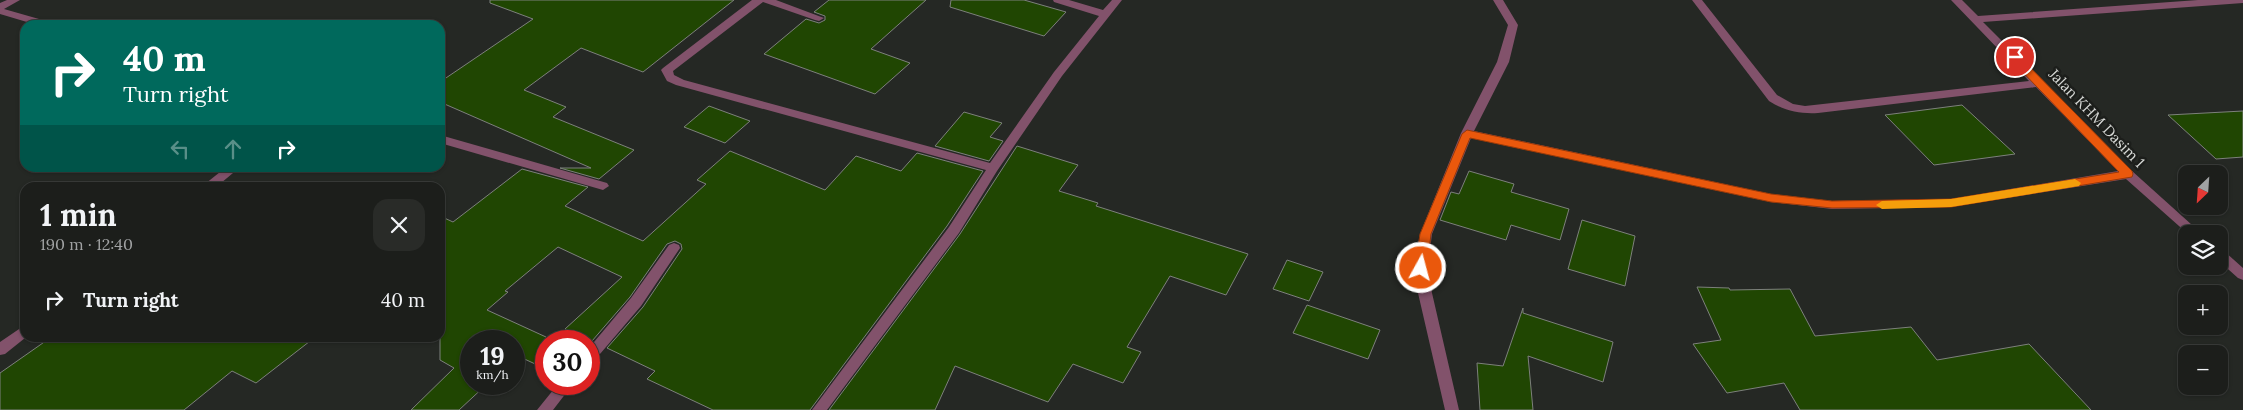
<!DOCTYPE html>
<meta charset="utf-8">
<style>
:root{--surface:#1c1e1b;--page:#292b28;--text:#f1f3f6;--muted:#a0a2a3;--line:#3a3c3a}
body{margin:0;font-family:Lora,serif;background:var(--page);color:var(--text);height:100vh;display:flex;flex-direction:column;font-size:19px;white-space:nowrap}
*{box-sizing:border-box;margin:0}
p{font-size:16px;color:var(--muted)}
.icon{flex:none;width:28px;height:28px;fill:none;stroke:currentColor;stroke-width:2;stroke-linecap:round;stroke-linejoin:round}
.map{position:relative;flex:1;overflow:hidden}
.side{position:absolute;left:20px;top:182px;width:425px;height:160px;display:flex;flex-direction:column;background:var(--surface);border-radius:15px;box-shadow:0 1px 4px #0004,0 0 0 1px var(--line)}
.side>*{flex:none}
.banner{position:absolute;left:20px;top:20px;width:425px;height:152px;border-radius:15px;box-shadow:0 1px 4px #0004,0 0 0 1px var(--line);background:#00695c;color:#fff;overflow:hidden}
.needle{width:32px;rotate:205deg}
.controls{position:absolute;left:2178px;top:165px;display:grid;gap:10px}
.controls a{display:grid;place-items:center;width:50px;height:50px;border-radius:10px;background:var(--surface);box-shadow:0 1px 4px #0004,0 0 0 1px var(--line);font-size:25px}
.speed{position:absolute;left:460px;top:330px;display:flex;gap:10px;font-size:25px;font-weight:700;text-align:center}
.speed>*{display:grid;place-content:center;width:65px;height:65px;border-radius:50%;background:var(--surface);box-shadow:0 1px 4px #0004,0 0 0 1px var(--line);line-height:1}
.speed small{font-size:12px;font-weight:400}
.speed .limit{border:8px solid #d22;background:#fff;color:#111}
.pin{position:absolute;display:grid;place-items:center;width:42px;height:42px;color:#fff;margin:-21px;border:2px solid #fff;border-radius:50%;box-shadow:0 1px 5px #0007}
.me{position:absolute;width:55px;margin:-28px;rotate:7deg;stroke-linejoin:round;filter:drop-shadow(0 0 4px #0008)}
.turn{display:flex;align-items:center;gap:18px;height:105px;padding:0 20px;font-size:22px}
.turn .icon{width:65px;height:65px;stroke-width:2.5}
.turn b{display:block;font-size:35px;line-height:42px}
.lanes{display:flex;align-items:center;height:48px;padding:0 20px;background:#0003;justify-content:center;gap:25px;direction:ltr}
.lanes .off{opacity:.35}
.round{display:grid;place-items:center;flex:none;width:52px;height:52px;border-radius:15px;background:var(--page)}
.head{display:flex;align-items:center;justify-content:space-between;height:85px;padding:0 20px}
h1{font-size:30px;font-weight:800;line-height:38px}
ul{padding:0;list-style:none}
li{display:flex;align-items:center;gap:15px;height:65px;padding:0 20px}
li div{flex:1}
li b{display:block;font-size:19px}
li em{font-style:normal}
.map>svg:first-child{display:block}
.building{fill:#204602;stroke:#7d807c}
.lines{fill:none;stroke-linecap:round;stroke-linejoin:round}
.minor{fill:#82526b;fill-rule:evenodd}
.route{fill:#ea580c;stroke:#983908}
.slow{fill:#f59e0b}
.labels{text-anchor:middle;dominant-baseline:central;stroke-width:5;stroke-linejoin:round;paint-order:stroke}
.street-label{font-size:15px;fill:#d6d8d5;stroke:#1c1e1b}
</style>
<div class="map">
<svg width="2243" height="410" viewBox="0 0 2243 410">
<rect width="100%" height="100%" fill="#252824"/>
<path class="building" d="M 490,0 L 734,0 L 643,72 L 581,48 L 524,90 L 566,107 L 553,117 L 634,150 L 599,179 L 560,168 L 591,168 L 440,102 L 440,82 L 533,19 L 490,3 Z
M 829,0 L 926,0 L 871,49 L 910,63 L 875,94 L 764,54 L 806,19 L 819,23 L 825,20 L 825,16 L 814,12 Z
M 951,0 L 1024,0 L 1066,12 L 1044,36 L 950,7 Z
M 1962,105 L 2015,154 L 1934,165 L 1885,115 Z
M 709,106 L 750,121 L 725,143 L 684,127 Z
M 2243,111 L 2243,157 L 2216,159 L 2168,115 Z
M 964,112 L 1002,123 L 990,137 L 1003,141 L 989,161 L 935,146 Z
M 1017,146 L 1078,165 L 1059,191 L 1098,203 L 1096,206 L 1248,254 L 1226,295 L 1170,276 L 1127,347 L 1141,352 L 1123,383 L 1073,364 L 1048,402 L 955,366 L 935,410 L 829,410 L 960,234 Z
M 730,151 L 825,190 L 856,156 L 901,171 L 917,153 L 983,171 L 947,226 L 810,410 L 713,410 L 647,379 L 655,371 L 607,348 L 643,307 L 682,249 L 681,244 L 675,241 L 667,244 L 630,297 L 592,341 L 565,329 L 622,277 L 558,247 L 505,291 L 508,292 L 487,310 L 546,337 L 546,369 L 518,356 L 514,359 L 514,341 L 471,341 L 471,384 L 487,384 L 459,410 L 411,410 L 454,368 L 440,360 L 440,216 L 453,222 L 522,169 L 588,187 L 565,206 L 643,241 L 706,184 L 697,180 Z
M 1469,171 L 1514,184 L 1511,192 L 1569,209 L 1560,240 L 1511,225 L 1506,240 L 1440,220 L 1451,192 L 1459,194 Z
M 1582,220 L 1635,236 L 1625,286 L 1568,269 Z
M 1287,260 L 1323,272 L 1309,301 L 1273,289 Z
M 1697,287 L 1729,288 L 1730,290 L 1790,289 L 1815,336 L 1911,327 L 1937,360 L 2029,344 L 2091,410 L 1800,410 L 1784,383 L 1727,393 L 1693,344 L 1721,340 Z
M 1307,305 L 1380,330 L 1368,359 L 1293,333 Z
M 1523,308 L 1523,313 L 1613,342 L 1603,382 L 1528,356 L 1533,410 L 1480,410 L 1477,363 L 1503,366 Z
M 50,338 L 314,338 L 256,383 L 232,371 L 184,410 L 0,410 L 0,373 Z"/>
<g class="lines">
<path class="minor" d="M 7,0 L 20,0 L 4,9 L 53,23 L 54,25 L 37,25 L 0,14 L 0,3 Z
M 752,0 L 776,0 L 824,18 L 819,21 L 815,20 L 763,2 L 673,71 L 674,75 L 684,80 L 990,163 L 1054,72 L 1099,16 L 1054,2 L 1053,0 L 1069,0 L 1103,10 L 1112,0 L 1122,0 L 1062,76 L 997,171 L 959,233 L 827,410 L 812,410 L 949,227 L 986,170 L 676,85 L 667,81 L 661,70 L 663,68 Z
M 1493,0 L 1503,0 L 1518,25 L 1509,62 L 1474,131 L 1771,194 L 1832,201 L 1951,199 L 2118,171 L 2036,87 L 1818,113 C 1800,114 1784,111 1769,101 L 1692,0 L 1702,0 L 1777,95 L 1793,104 L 1805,106 L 2029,81 L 1951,0 L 1962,0 L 1978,16 L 2198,0 L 2243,0 L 2243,3 L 1983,22 L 2132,171 L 2202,234 L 2188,234 L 2126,179 L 1951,207 L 1832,209 L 1771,202 L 1471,138 L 1432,234 L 1428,267 L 1432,293 L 1459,410 L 1445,410 L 1418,293 L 1414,267 L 1416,253 L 1420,234 L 1461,133 L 1497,62 L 1508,25 Z
M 440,135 L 607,183 L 609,186 L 603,190 L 440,143 Z
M 225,168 L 239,168 L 215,188 L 200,188 Z
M 674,243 L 679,245 L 680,248 L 641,306 L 594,361 L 589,362 L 589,348 L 631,298 L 669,245 Z
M 2219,249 L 2224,251 L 2243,268 L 2243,280 L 2238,278 L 2219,261 Z
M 25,325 L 25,338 L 5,354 L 0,355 L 0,342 Z
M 558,384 L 573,384 L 553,410 L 537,410 Z"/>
</g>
<path class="route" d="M 2015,54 L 2018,55 L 2132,171 L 2133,174 L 2132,177 L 1951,207 L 1832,208 L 1771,202 L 1470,138 L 1431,234 L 1427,268 L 1421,272 L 1415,268 L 1420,234 L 1462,134 L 1467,130 L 1771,194 L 1832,201 L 1951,199 L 2119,172 L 2011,60 L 2011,55 Z"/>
<path class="slow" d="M 2075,179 L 2081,183 L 2079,186 L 1951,207 L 1882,209 L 1876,205 L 1882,201 L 1951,199 Z"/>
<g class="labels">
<g class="street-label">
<text transform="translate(2097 118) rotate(46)">Jalan KHM Dasim 1</text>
</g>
</g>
</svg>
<div class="controls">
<a><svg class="needle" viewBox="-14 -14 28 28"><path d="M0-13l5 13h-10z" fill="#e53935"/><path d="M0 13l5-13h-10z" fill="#a0a2a3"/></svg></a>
<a><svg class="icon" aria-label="layers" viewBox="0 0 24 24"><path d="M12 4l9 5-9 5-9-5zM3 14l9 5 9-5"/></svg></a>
<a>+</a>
<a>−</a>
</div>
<div class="speed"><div>19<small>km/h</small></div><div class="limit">30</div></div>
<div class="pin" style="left:2015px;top:57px;background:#d93025"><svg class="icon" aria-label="arrive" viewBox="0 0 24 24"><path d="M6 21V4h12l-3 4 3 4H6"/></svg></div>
<svg class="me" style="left:1421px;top:268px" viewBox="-20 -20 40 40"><circle r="17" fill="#ea580c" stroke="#fff" stroke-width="3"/><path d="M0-11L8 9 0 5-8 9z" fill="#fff"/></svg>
<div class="banner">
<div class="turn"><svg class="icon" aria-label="right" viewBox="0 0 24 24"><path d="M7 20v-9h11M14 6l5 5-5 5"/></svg><div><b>40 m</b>Turn right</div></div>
<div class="lanes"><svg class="icon off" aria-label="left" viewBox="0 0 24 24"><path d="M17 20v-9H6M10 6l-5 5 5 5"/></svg><svg class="icon off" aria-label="ahead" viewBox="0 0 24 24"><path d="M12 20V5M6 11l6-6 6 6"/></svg><svg class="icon" aria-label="right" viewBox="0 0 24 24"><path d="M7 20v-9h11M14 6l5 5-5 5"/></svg></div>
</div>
<section class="side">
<div class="head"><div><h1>1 min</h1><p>190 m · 12:40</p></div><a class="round"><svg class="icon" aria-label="close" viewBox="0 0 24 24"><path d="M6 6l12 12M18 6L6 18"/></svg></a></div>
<ul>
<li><svg class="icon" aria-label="right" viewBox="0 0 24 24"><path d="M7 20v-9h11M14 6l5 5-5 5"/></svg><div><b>Turn right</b></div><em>40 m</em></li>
</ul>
</section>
</div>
